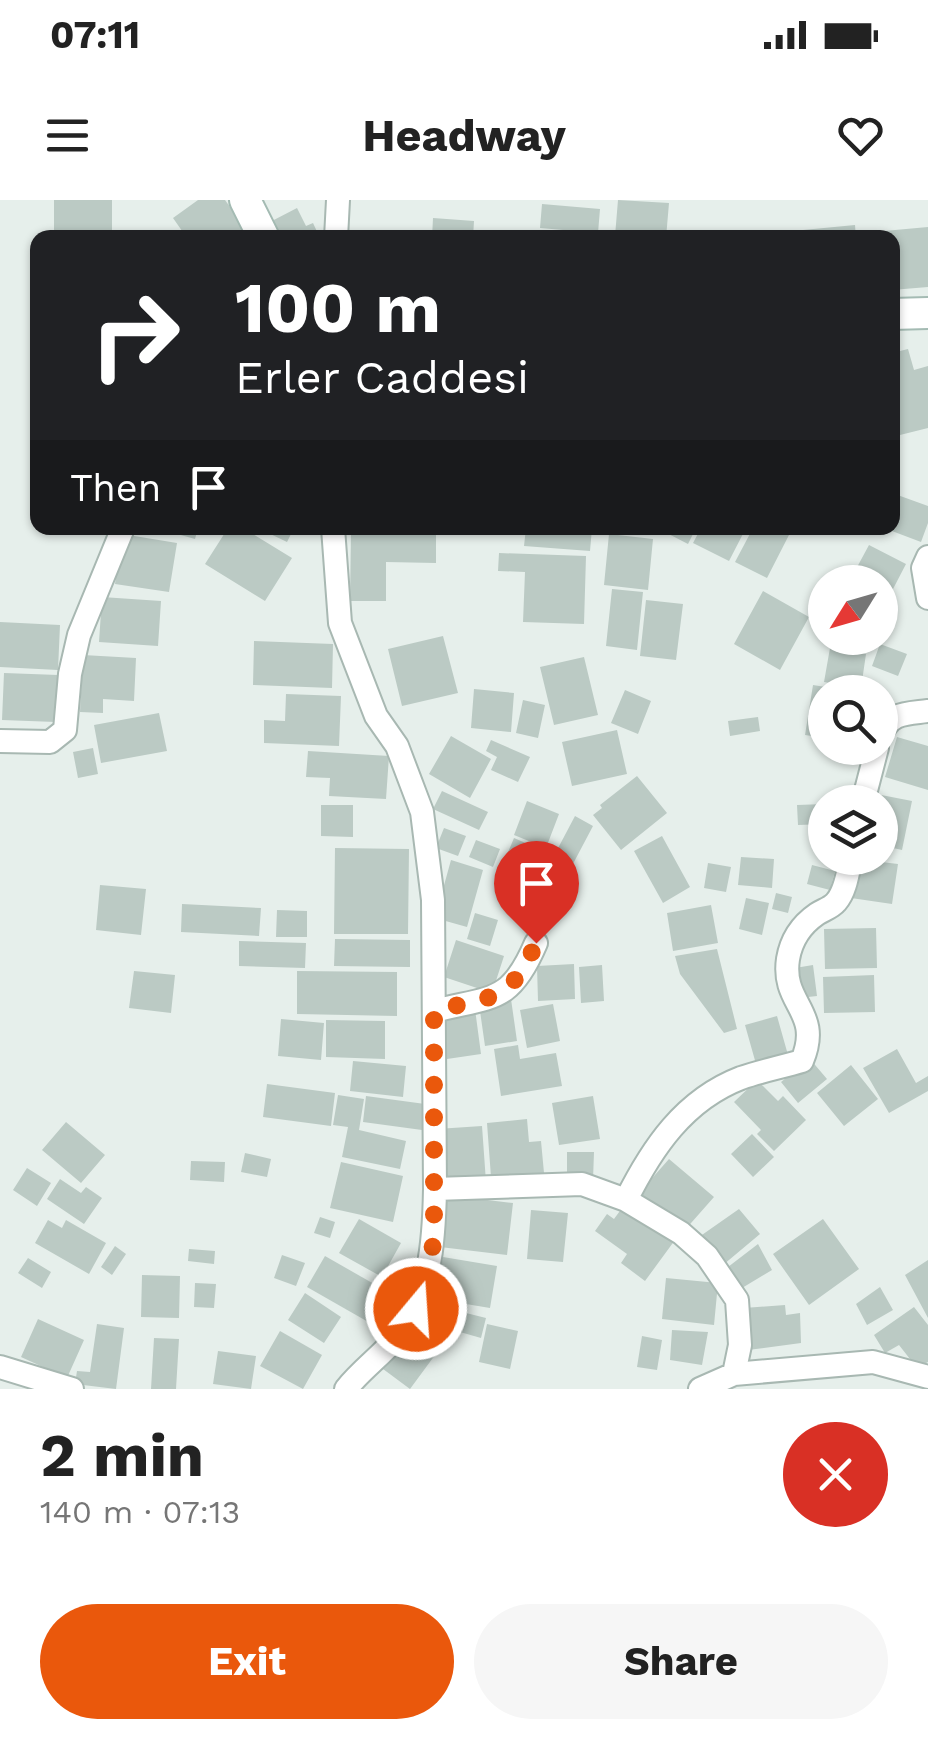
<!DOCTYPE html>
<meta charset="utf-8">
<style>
:root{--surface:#fff;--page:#f6f6f6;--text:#222;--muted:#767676;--accent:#ea580c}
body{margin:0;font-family:"Work Sans",sans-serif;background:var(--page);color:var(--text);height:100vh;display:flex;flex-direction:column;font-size:38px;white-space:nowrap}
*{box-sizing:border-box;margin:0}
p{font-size:32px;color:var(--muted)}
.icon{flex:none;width:55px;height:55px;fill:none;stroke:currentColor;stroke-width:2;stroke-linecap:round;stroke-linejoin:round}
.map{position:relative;height:1189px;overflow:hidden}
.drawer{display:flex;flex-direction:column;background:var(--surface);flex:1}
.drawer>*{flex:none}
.hud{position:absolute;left:30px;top:30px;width:870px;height:305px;border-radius:20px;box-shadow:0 2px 8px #0004;background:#202124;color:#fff;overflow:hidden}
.needle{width:65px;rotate:233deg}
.tools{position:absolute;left:808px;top:365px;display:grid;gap:20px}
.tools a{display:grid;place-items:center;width:90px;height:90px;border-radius:50%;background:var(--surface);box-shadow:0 2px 8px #0004;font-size:50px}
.pin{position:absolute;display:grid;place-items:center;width:85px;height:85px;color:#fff;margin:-102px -42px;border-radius:50% 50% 50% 0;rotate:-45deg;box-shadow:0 0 10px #0007}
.pin .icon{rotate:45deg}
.me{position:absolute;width:110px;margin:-55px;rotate:18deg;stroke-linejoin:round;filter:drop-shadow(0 0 8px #0008)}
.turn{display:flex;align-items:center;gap:35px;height:210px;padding:0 40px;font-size:45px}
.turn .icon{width:130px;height:130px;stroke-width:2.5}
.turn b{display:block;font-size:70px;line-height:85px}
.then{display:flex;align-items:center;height:95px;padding:0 40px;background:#0003;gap:20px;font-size:38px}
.round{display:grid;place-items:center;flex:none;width:105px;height:105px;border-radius:52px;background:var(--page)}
.headline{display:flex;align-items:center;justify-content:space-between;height:170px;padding:0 40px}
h1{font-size:60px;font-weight:700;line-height:75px}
.primary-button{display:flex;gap:20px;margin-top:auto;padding:20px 40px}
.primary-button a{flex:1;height:115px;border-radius:60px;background:var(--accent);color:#fff;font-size:40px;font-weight:700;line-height:115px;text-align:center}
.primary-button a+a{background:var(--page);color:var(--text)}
.status{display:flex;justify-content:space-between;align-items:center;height:70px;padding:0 50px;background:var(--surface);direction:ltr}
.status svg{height:28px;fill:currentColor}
header{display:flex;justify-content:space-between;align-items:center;height:130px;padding:0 40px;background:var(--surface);font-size:45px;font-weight:700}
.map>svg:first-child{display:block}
.building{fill:#bbcac4}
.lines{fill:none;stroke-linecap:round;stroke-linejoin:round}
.street-casing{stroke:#a8b8b2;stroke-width:26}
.secondary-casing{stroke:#a4bbb3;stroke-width:34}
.street{stroke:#fff;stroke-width:22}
.secondary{stroke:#fff;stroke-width:30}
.route{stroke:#ea580c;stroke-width:18;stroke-dasharray:0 32.4}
</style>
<div class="status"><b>07:11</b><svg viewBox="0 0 49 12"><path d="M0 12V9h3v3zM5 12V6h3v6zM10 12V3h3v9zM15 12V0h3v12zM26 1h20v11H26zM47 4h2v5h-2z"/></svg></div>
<header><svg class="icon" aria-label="menu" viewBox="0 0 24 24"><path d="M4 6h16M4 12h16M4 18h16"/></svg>Headway<svg class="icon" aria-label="heart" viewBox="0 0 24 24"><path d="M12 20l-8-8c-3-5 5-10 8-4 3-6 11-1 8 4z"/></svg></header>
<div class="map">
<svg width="928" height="1189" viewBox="0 0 928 1189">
<rect width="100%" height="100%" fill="#e6efeb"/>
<path class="building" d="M 54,0 L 112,0 L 112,38 L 54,38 Z
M 198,0 L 225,0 L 248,32 L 239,38 L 187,38 L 173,18 Z
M 618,0 L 669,3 L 666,38 L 615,36 Z
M 542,4 L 600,9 L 598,33 L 540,28 Z
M 297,8 L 306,26 L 313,23 L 320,38 L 278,38 L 270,22 Z
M 433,18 L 474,21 L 473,38 L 432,38 Z
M 855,25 L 856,38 L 804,38 L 803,30 Z
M 928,27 L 928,87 L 892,90 L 892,38 L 862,38 L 862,33 Z
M 908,149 L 914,170 L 928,166 L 928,228 L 892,237 L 892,153 Z
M 892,293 L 928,306 L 928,323 L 921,342 L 884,328 L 892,328 Z
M 156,328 L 198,328 L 195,339 Z
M 228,328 L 243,328 L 292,358 L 265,401 L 205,364 Z
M 258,328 L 294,328 L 287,342 Z
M 526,328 L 592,328 L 590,351 L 524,346 Z
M 657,328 L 696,328 L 688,344 Z
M 701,328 L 746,328 L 729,361 L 693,343 Z
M 753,328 L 775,328 L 789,335 L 767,378 L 735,362 Z
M 351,329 L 436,331 L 436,363 L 386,362 L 386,401 L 350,401 Z
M 122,334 L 177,343 L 169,392 L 115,384 Z
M 609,334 L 653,339 L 648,390 L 604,385 Z
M 869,345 L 906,364 L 880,414 L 880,382 L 849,382 Z
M 499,353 L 586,356 L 584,424 L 523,422 L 525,372 L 498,371 Z
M 612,389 L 643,392 L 637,450 L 606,446 Z
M 763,391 L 809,417 L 780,470 L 734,444 Z
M 102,397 L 161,401 L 158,446 L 99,442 Z
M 646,400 L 683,404 L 676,460 L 640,456 Z
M 0,422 L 60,425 L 58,470 L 0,467 Z
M 443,436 L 458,493 L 402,506 L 388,449 Z
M 254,441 L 333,444 L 332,488 L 253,485 Z
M 880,444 L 907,454 L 898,476 L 872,466 Z
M 830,448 L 866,454 L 861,488 L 824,482 Z
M 83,455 L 136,458 L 134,501 L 103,499 L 103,513 L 80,512 Z
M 584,457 L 598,515 L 554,525 L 540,467 Z
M 4,473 L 58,475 L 56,522 L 2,520 Z
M 813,485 L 844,490 L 825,492 L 825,538 L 805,535 Z
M 474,489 L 514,493 L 511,532 L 471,528 Z
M 625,490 L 651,501 L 638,534 L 611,523 Z
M 286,494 L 341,496 L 339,546 L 264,543 L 264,520 L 285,521 Z
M 523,500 L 545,505 L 538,538 L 516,533 Z
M 159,513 L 167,551 L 101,563 L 94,525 Z
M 758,517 L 760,531 L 730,536 L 728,521 Z
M 617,530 L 627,574 L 572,586 L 562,542 Z
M 451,536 L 491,559 L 470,598 L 429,574 Z
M 897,537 L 928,546 L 928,590 L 885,577 Z
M 491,540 L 530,557 L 518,582 L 491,570 L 497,557 L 486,551 Z
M 93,548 L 98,574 L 78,578 L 73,552 Z
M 308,551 L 389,556 L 386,599 L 329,596 L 330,578 L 306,577 Z
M 637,576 L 667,613 L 621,650 L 593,615 L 602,608 L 600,605 Z
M 442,591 L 488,612 L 479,630 L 433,609 Z
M 871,593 L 912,601 L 902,650 L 880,645 L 880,602 L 869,602 Z
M 527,601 L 559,614 L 546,648 L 514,635 Z
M 825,604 L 825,624 L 798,625 L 797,605 Z
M 321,605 L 353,605 L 353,637 L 321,636 Z
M 575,616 L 593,626 L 565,679 L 547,669 Z
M 444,628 L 466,636 L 458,656 L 436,648 Z
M 662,636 L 690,687 L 663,703 L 634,651 Z
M 514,638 L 544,651 L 532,677 L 503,664 Z
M 476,640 L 500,649 L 493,667 L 469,657 Z
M 335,648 L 409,649 L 408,734 L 334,734 Z
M 741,657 L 774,659 L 772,688 L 738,685 Z
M 856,659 L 898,664 L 892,704 L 851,698 Z
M 451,660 L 483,670 L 467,727 L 435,718 Z
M 708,663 L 731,667 L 726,692 L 704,688 Z
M 812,665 L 835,671 L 830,690 L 807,684 Z
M 100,685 L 146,689 L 141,735 L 96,730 Z
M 776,693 L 792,697 L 788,713 L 772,709 Z
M 746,698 L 769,703 L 762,735 L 739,729 Z
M 182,704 L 261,708 L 259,736 L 181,732 Z
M 711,705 L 718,743 L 673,751 L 667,713 Z
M 277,710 L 307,711 L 307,737 L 276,737 Z
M 475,713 L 498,720 L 490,746 L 467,739 Z
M 876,728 L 877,768 L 825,769 L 824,729 Z
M 335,739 L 410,740 L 410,767 L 334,766 Z
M 456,740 L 504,756 L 492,793 L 444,777 Z
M 239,741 L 306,743 L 305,768 L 239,766 Z
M 717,749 L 737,829 L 724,833 L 680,774 L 675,756 Z
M 574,764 L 575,799 L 538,801 L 537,766 Z
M 602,765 L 604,801 L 581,803 L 579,767 Z
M 813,765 L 817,796 L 799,798 L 795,768 Z
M 134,771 L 175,775 L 171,813 L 129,808 Z
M 297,771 L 397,772 L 397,816 L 297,814 Z
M 874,775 L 875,812 L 824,813 L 823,777 Z
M 511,799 L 517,841 L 485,846 L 479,804 Z
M 553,804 L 560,841 L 527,848 L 520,810 Z
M 475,809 L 481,854 L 447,859 L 440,814 Z
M 777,816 L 788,855 L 756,864 L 745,825 Z
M 281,819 L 324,823 L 321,860 L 278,856 Z
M 326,820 L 385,821 L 385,859 L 326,857 Z
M 518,845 L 520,859 L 556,853 L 562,886 L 501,896 L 494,849 Z
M 897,849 L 916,883 L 928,876 L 928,891 L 889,913 L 863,868 Z
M 810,859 L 827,879 L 798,903 L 781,882 Z
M 353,861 L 406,866 L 403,897 L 350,891 Z
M 851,865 L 878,899 L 844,926 L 817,893 Z
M 757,880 L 778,901 L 783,896 L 806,920 L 774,951 L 757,934 L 761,930 L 734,902 Z
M 267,884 L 335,893 L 331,926 L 263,917 Z
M 338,895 L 364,899 L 359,930 L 406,941 L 400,969 L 342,957 L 348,927 L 333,925 Z
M 366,896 L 425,904 L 422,930 L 363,922 Z
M 593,896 L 600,939 L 559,945 L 552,903 Z
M 527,919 L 529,942 L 541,941 L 544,973 L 491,977 L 487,923 Z
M 66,922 L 105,955 L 81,983 L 42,950 Z
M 482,926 L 486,982 L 441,985 L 437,929 Z
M 752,934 L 774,957 L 753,977 L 731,954 Z
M 567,952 L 594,952 L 593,980 L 567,979 Z
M 245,953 L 271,959 L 267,977 L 241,972 Z
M 669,959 L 714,997 L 684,1031 L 639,993 Z
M 191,961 L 225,962 L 224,982 L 190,980 Z
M 341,962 L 403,976 L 393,1022 L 330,1008 Z
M 27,968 L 51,983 L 37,1006 L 13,990 Z
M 60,979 L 81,993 L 86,987 L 102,998 L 84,1024 L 47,999 Z
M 446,995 L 513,1003 L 507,1055 L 440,1047 Z
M 625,1004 L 675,1040 L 645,1081 L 621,1063 L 627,1054 L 595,1031 L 607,1014 L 614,1019 Z
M 739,1009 L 760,1034 L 723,1065 L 699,1037 Z
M 531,1010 L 568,1013 L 563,1062 L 527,1059 Z
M 320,1017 L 335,1022 L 330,1038 L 314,1033 Z
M 359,1019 L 401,1043 L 382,1077 L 339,1053 Z
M 823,1019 L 859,1069 L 809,1105 L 773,1054 Z
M 48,1020 L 62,1028 L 66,1020 L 106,1043 L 89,1074 L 35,1043 Z
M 758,1044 L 772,1070 L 742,1088 L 728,1067 Z
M 115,1046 L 126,1054 L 112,1075 L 101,1067 Z
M 189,1049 L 215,1051 L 214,1064 L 188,1061 Z
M 282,1055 L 305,1063 L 296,1086 L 274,1078 Z
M 325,1056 L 388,1092 L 370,1123 L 307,1087 Z
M 443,1057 L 497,1066 L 490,1108 L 436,1099 Z
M 28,1058 L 51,1072 L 42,1088 L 18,1073 Z
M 928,1060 L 928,1118 L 905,1075 Z
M 142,1075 L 180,1076 L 179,1118 L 141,1117 Z
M 666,1078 L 718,1083 L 714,1125 L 662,1119 Z
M 195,1083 L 216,1084 L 214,1108 L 194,1107 Z
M 880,1087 L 893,1110 L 867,1125 L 856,1104 Z
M 305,1093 L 341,1117 L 324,1143 L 288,1120 Z
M 785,1105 L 786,1115 L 800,1113 L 801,1143 L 748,1150 L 744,1108 Z
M 914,1107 L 928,1125 L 928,1162 L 917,1168 L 899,1145 L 885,1153 L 874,1135 Z
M 458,1111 L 486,1118 L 481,1138 L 453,1130 Z
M 38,1119 L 84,1140 L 67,1178 L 21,1157 Z
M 97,1124 L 124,1128 L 116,1189 L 75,1184 L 77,1171 L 90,1172 Z
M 487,1124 L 518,1131 L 510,1169 L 479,1162 Z
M 408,1128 L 438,1151 L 410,1189 L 379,1166 Z
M 672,1130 L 708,1132 L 702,1165 L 670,1160 Z
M 280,1131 L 322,1155 L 303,1189 L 260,1166 Z
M 642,1136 L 662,1140 L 657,1170 L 637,1167 Z
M 154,1138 L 179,1139 L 176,1189 L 151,1189 Z
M 218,1151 L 256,1156 L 251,1189 L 213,1184 Z"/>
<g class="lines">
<g class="street-casing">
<path id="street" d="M 336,38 L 338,0
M 333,328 L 340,423 L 376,516 L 397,546 L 422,612 L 433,700 L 435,989 C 434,1044 431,1092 396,1138 C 381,1156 361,1170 346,1189
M 928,357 L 923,368 L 928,398
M 880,536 C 891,512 904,514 928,511
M 0,541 L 50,542 L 65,530 L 70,474 L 79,435 L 123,328
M 863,602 L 877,548
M 434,811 C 493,796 510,804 536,743
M 435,989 L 582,984 L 626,1000 L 681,1033 L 707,1056 L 737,1100 L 740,1145 L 734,1174
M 626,1000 C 652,948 684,900 741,878 C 761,871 782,867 802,861 C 823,811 781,805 788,759 C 791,741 801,725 817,714 C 823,710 831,708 836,702 C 846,691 848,671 851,658
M 0,1167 L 72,1189
M 700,1189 L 734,1174 L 873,1162 L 928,1177"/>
</g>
<g class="secondary-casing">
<path id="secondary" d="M 245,0 L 264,38
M 892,114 L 928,113"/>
</g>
<use href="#street" class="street"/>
<use href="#secondary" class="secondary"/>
</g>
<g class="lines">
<path class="route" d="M 416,1109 L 429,1074 L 434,1036 L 434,811 C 493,795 509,804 536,743"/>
</g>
</svg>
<div class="tools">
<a><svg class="needle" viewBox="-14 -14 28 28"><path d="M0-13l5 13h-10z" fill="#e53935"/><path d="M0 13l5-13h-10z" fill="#767676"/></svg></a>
<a><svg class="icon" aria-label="search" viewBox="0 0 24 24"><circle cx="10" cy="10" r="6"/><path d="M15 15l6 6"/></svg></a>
<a><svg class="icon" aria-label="layers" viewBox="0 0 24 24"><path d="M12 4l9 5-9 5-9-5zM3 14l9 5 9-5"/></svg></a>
</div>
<div class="pin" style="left:536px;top:743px;background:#d93025"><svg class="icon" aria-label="arrive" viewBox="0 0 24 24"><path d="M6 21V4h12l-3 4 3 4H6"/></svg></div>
<svg class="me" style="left:416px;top:1109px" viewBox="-20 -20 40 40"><circle r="17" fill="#ea580c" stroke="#fff" stroke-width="3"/><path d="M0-11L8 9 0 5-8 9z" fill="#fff"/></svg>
<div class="hud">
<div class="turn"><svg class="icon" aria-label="right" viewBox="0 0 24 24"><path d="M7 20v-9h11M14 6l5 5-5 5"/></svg><div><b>100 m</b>Erler Caddesi</div></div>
<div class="then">Then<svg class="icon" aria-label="arrive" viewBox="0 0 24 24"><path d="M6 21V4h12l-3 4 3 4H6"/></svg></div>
</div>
</div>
<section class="drawer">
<div class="headline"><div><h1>2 min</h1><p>140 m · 07:13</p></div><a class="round" style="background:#d93025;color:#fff"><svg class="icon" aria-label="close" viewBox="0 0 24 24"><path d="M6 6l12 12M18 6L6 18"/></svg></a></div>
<div class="primary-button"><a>Exit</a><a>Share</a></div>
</section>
